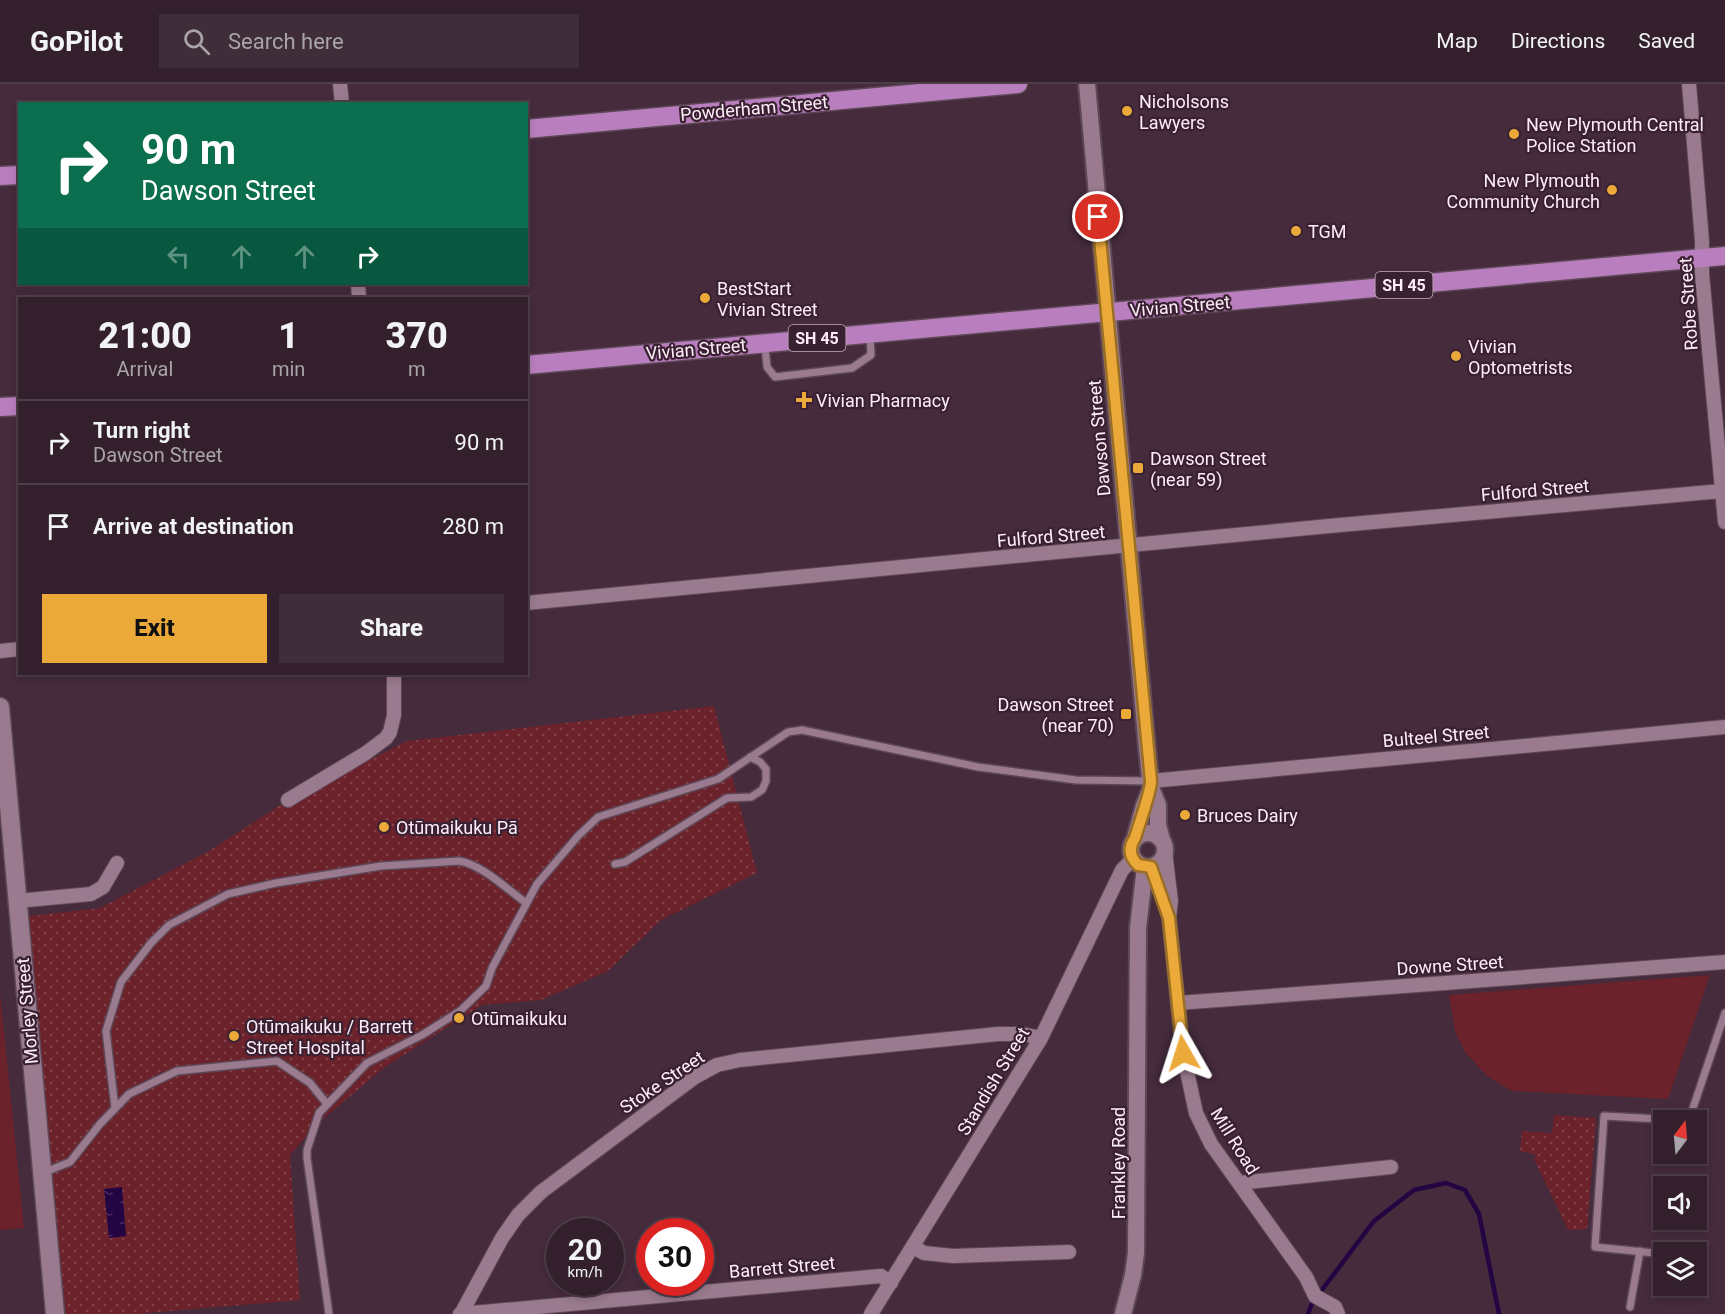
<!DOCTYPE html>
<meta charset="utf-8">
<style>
:root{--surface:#34202d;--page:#3f2d39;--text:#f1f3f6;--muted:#a9a3aa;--line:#4e3e49;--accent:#eba93a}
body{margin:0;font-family:Roboto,sans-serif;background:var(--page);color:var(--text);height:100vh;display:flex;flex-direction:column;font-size:22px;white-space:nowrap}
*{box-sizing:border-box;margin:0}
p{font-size:20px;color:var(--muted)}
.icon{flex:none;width:33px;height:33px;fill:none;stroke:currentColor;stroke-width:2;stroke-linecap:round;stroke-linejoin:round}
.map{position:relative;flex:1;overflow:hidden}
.panel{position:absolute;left:18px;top:213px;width:510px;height:378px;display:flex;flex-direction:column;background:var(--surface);border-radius:0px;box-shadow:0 3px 9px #0003,0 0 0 2px var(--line)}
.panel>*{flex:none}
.hud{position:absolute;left:18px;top:18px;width:510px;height:183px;border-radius:0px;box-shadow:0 3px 9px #0003,0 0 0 2px var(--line);background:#0b6e4f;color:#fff;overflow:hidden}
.needle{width:39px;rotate:16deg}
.tools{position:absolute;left:1653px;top:1026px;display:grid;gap:12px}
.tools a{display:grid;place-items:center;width:54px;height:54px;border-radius:0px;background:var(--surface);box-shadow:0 3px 9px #0003,0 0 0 2px var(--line);font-size:30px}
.speed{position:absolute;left:546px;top:1134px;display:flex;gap:12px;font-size:30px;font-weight:700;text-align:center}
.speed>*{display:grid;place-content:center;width:78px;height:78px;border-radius:50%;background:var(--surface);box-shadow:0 3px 9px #0003,0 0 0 2px var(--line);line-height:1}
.speed small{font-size:15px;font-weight:400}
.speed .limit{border:9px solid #d22;background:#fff;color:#111}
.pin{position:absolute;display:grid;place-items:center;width:51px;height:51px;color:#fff;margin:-26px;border:3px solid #fff;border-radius:50%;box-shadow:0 2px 6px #0007}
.me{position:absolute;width:66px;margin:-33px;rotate:354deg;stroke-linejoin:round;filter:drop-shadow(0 0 4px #0008)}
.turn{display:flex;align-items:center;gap:21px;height:126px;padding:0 24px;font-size:27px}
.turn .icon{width:78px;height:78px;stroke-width:2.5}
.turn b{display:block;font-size:42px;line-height:51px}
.lanes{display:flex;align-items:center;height:57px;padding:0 24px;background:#0003;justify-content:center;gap:30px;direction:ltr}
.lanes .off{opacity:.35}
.eta{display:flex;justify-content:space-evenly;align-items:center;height:102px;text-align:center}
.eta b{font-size:36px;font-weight:800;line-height:42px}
.cta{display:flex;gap:12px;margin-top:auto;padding:12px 24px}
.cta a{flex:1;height:69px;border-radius:0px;background:var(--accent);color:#111;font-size:24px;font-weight:800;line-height:69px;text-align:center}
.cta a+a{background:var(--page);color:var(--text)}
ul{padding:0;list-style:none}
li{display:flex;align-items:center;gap:18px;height:84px;padding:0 24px;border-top:2px solid var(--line)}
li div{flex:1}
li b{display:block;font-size:22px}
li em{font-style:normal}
header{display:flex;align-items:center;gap:36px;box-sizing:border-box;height:84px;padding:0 30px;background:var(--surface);border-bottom:2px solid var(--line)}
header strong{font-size:28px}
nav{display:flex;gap:33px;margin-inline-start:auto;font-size:21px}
.search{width:420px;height:54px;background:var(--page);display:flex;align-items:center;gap:15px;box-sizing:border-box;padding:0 21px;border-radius:0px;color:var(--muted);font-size:22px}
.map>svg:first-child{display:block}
.grass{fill:url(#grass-dots)}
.park{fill:#6c222a}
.water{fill:url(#water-ripples)}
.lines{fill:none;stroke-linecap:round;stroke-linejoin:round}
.stream{stroke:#240543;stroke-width:4.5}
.service-casing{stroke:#5d4756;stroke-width:10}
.minor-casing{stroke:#5d4756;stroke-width:16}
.tertiary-casing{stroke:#5d4756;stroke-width:20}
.secondary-casing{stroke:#5d4756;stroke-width:21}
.primary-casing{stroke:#5d4756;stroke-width:21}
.service{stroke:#997a8e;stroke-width:7}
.minor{stroke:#997a8e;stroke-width:14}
.tertiary{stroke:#997a8e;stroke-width:16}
.secondary{stroke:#997a8e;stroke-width:18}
.primary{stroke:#b87ebd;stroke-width:18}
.route-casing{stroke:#996e26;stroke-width:15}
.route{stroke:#eba93a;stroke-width:10}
.poi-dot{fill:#eba93a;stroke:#3a2132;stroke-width:2}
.labels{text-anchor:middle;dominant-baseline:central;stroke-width:4.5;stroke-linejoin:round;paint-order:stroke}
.shield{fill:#3a2132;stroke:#c3b0bd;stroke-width:1.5}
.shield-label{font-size:16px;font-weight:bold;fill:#feedf8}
.poi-label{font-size:18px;fill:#feedf8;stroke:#3a2132;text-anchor:start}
.street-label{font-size:18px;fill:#feedf8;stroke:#3a2132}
</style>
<header>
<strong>GoPilot</strong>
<div class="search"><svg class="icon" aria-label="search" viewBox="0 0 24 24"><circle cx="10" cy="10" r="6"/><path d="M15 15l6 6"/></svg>Search here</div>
<nav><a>Map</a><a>Directions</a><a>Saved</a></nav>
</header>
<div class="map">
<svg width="1725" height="1230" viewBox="0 0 1725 1230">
<defs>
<pattern id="grass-dots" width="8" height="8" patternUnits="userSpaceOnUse" patternTransform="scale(1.5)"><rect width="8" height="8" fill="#6c222a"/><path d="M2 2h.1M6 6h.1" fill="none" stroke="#82424a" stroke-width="1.8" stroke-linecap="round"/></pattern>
<pattern id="water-ripples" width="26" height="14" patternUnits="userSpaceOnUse" patternTransform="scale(1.5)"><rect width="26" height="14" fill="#240543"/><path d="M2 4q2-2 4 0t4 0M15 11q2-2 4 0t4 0" fill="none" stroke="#452a5f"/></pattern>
</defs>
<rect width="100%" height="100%" fill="#452b3c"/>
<path class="grass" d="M 714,622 L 757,789 L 661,836 L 608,887 L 541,916 L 482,921 L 385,983 L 318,1039 L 290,1071 L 300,1216 L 135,1230 L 66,1230 L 21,833 L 100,824 L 209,767 L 282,720 L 407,657 Z
M 1554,1031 L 1596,1034 L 1587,1145 L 1568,1146 L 1534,1075 L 1536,1071 L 1520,1067 L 1522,1047 L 1552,1049 Z"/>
<path class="park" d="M 1710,891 L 1668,1015 L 1512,1007 L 1487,992 L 1465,968 L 1455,947 L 1449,911 Z
M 0,909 L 24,1144 L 0,1146 Z"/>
<path class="water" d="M 122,1103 L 126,1152 L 109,1154 L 104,1105 Z"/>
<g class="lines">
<path class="stream" d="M 1308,1230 L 1312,1219 L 1374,1137 L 1414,1106 L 1446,1099 L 1465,1106 L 1479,1130 L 1499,1230"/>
<g class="service-casing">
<path id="service" d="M 765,262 L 767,283 L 775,293 L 852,284 L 871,271 L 870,252
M 615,780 L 625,778 L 727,714 L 751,713 L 762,706 L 766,697 L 766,685 L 760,678 L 750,673
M 115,1024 L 106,947 L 121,898 L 151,859 L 169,841 L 228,810 L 276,799 L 381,782 L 459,777 C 481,780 507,805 526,819
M 1689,1036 L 1725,929
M 45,1088 L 70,1078 L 100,1040 L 129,1010 L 177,987 L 277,977 L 310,999 L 327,1020
M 1664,1170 L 1595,1163 L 1604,1032 L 1677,1036
M 1630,1223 L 1640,1167
M 329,1230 L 307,1074 L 307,1066 L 319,1029 L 367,979 L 422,951 L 460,927 L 486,902 L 492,884 L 537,800 L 578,752 L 598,733 L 718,695 L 788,648 L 802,646 L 978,683 L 1076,696 L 1150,697"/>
</g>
<g class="minor-casing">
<path id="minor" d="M 340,0 L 342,20
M 1689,0 L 1702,157 L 1702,190 L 1725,438
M 358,200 L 359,214
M 526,519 L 1329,442 L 1722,407
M 0,567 L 20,565
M 1151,697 L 1725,643
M 288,716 L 366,669 L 386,654 L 390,648 L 394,631 L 394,590
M 1165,767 L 1171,817 L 1169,834 L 1183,969 L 1196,1029 L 1211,1060 L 1306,1193 L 1315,1212 L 1335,1223 L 1338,1230
M 1151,783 L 1166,823
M 17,817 L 91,810 L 103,803 L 117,779
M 1178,919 L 1725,878
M 1239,1099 L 1391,1083
M 913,1163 L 924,1169 L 953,1172 L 1069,1168
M 460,1230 L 881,1192 L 891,1199
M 461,1230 L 502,1154 L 518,1131 L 541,1108 L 695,993 L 717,981 L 740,976 L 998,950 L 1022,950 L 1041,954
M 871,1230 L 1041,954 L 1122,786 L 1133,775"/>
</g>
<g class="tertiary-casing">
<path id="tertiary" d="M 1087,0 L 1147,664 L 1151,704 L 1158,721 L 1158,741 L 1162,756
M1131 766a17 17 0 1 1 34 0a17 17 0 1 1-34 0Z
M 1135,754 L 1144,722 L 1151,704
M 1123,1230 L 1133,1191 L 1136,1169 L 1138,844 L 1145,783"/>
</g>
<g class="secondary-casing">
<path id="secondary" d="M 0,623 L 55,1230"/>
</g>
<g class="primary-casing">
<path id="primary" d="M 526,45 L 1018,0
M 0,92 L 20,91
M 526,281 L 1725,172
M 0,323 L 20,322"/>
</g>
<use href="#service" class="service"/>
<use href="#minor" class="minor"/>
<use href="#tertiary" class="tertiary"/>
<use href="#secondary" class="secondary"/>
<use href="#primary" class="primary"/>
</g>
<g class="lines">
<g class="route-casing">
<path id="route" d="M 1098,133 L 1151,697 C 1151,708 1139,740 1135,754 C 1128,764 1130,773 1138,781 L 1151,783 L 1169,834 L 1183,969"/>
</g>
<use href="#route" class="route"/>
</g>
<g class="poi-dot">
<circle cx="1127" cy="27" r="6"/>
<circle cx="1514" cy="50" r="6"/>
<circle cx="1612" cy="106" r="6"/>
<circle cx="1296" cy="147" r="6"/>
<circle cx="705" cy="214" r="6"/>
<circle cx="1456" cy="272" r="6"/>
<path d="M801 307h6v6h6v6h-6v6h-6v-6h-6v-6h6z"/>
<rect x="1132" y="378" width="12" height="12" rx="3"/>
<rect x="1120" y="624" width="12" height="12" rx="3"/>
<circle cx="1185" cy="731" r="6"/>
<circle cx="384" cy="743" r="6"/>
<circle cx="459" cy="934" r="6"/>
<circle cx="234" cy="952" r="6"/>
</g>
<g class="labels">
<g class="shield">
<rect x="1375.5" y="188" width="57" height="26" rx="4.5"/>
<rect x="788.5" y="241" width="57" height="26" rx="4.5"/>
</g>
<g class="shield-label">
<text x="1404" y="201">SH 45</text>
<text x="817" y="254">SH 45</text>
</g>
<g class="poi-label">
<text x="1139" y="17">Nicholsons<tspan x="1139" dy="21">Lawyers</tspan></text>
<text x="1526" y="40">New Plymouth Central<tspan x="1526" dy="21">Police Station</tspan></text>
<text x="1600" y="96" text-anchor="end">New Plymouth<tspan x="1600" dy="21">Community Church</tspan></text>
<text x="1308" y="147">TGM</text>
<text x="717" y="204">BestStart<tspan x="717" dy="21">Vivian Street</tspan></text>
<text x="1468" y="262">Vivian<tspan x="1468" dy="21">Optometrists</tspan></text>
<text x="816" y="316">Vivian Pharmacy</text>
<text x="1150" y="374">Dawson Street<tspan x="1150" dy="21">(near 59)</tspan></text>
<text x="1114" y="620" text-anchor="end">Dawson Street<tspan x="1114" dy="21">(near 70)</tspan></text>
<text x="1197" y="731">Bruces Dairy</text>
<text x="396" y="743">Otūmaikuku Pā</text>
<text x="471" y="934">Otūmaikuku</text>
<text x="246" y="942">Otūmaikuku / Barrett<tspan x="246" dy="21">Street Hospital</tspan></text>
</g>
<g class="street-label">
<text transform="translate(754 24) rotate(-5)">Powderham Street</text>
<text transform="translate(1688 220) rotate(-94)">Robe Street</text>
<text transform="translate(1180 222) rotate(-5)">Vivian Street</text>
<text transform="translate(696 265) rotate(-5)">Vivian Street</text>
<text transform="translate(1099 354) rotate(-95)">Dawson Street</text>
<text transform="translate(1535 406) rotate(-5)">Fulford Street</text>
<text transform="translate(1051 452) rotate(-5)">Fulford Street</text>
<text transform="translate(1436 652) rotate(-5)">Bulteel Street</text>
<text transform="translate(1450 881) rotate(-4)">Downe Street</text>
<text transform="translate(27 927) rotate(-95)">Morley Street</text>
<text transform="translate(993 997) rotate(-59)">Standish Street</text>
<text transform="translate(662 998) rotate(-34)">Stoke Street</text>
<text transform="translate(1235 1057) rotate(58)">Mill Road</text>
<text transform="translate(1118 1079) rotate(-90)">Frankley Road</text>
<text transform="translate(782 1183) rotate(-5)">Barrett Street</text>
</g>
</g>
</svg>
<div class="tools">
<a><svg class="needle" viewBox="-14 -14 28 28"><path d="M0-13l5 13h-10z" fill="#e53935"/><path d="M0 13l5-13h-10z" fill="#a9a3aa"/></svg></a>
<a><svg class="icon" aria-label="sound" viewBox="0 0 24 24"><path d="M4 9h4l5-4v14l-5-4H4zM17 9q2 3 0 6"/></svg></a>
<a><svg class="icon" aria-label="layers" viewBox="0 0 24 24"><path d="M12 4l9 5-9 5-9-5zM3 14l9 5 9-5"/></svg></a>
</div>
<div class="speed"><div>20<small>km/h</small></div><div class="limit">30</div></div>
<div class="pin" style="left:1098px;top:133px;background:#d93025"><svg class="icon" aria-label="arrive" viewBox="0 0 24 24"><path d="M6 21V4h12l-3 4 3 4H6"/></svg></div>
<svg class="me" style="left:1183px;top:969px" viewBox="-20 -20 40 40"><path d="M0-17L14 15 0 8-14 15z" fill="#eba93a" stroke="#fff" stroke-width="4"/></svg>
<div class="hud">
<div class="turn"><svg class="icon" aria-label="right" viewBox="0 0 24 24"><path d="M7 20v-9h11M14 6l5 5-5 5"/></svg><div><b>90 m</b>Dawson Street</div></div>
<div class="lanes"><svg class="icon off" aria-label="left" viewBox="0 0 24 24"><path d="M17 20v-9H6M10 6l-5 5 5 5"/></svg><svg class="icon off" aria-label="ahead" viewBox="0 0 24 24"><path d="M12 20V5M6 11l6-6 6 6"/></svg><svg class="icon off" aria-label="ahead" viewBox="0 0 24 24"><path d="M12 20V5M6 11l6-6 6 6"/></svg><svg class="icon" aria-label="right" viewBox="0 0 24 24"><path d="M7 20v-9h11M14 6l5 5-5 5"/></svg></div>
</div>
<section class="panel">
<div class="eta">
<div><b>21:00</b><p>Arrival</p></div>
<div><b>1</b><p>min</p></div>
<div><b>370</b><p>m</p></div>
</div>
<ul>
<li><svg class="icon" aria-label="right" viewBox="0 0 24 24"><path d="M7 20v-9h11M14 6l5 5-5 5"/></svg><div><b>Turn right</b><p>Dawson Street</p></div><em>90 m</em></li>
<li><svg class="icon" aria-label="arrive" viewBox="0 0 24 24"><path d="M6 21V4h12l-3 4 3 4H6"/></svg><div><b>Arrive at destination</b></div><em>280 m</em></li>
</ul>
<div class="cta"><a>Exit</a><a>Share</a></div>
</section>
</div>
